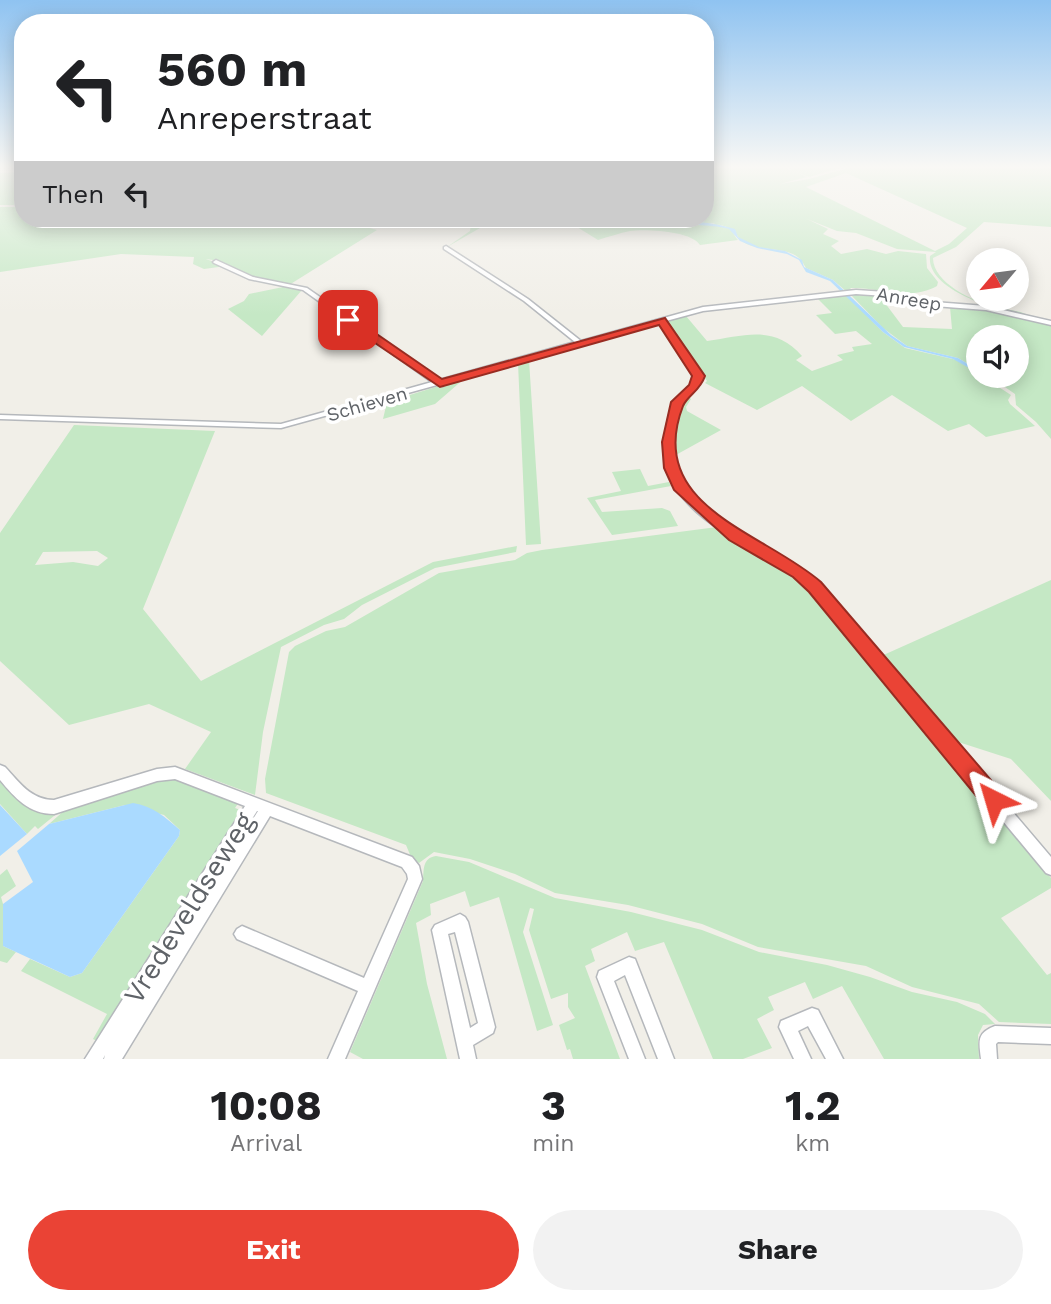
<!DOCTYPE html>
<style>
:root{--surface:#fff;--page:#f2f2f2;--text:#202124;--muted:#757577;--accent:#ea4335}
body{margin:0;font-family:"Work Sans",sans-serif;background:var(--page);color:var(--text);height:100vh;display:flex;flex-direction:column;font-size:26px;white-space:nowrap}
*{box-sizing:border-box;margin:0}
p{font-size:23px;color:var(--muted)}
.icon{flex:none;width:38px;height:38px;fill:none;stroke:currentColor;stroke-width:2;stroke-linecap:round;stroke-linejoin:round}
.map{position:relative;height:1059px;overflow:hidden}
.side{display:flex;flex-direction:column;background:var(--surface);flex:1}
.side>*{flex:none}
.banner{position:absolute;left:14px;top:14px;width:700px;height:214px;border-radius:28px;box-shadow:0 4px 18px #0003;background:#fff;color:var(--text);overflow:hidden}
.needle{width:46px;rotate:241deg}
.tools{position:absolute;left:966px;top:248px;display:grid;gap:14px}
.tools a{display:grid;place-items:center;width:63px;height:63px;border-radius:50%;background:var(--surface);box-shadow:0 4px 18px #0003;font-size:35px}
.pin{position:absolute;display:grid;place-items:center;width:60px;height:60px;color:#fff;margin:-30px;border-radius:14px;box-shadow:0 4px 10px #0006}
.me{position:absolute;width:77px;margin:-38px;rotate:320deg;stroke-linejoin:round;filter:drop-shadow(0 0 5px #0008)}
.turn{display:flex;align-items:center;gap:24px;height:147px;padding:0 28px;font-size:32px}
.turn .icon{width:91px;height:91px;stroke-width:2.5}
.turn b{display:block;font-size:49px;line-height:60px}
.then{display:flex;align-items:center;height:66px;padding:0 28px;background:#0003;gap:14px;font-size:26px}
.eta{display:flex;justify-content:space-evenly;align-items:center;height:119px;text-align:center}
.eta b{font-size:42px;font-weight:700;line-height:49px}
.button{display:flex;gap:14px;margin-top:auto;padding:14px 28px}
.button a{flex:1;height:80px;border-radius:42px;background:var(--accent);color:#fff;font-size:28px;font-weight:700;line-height:80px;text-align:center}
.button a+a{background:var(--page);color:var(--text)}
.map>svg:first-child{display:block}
.green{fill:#c5e8c5;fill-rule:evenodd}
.water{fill:#aadaff}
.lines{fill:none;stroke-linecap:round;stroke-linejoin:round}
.minor-casing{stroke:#b5b8bc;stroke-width:3}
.minor{fill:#fff;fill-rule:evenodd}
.route{fill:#ea4335;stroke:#982c22;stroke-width:2}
.labels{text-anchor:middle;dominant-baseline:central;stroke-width:7;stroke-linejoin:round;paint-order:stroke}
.far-street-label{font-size:19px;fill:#5f6368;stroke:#fff}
.near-street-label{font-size:28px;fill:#5f6368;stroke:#fff}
</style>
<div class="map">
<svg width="1051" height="1059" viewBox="0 0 1051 1059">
<rect width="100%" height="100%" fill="#f1efe8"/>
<path class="green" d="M 705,166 L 786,166 L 788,170 L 791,170 L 788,166 L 847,166 L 809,177 L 794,171 L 807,177 L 780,184 L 809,179 L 855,166 L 1051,166 L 1051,227 L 984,222 L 956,247 L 933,258 C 933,283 973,301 995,307 C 1007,310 1024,311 1031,317 C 1005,312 926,292 930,256 L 936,252 L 897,249 L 856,233 L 837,231 L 807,219 L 828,229 L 823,234 L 839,241 L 831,246 L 841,254 L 867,249 L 886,254 L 898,251 L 926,254 L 927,268 L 938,282 L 937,286 C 908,302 880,287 850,288 L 853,291 L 847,292 L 833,280 L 806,268 C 804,265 803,262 800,259 C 784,242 742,257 735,230 L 712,223 L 685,223 L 670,219 L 705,219 L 705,193 L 717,189 L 705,192 ZM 846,173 L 967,228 L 949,244 L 935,251 L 806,187 Z
M 23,172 L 23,205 L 0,205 L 0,173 Z
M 0,207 L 23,207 L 23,219 L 337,219 L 377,230 L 289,285 C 278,282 265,281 255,277 C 238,270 224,261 206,259 L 226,266 L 204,269 L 193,264 L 194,257 L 121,254 L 0,272 Z
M 472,219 L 666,219 C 682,226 723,219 732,231 C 734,234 735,237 738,240 L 700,245 C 691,231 647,229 630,231 C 620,233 608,237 598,240 L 577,227 L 490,228 L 480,228 L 447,247 L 470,231 Z
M 283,287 L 302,290 L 262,336 L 228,309 L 244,301 L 249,294 Z
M 863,294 L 879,295 L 903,327 L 952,329 L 950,307 L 993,311 L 1051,324 L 1051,439 L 1036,422 L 1016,405 L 1015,394 L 989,376 L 1017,376 L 1017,338 L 979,337 L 978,370 L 958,358 L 907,346 L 883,328 L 851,295 Z
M 846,295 L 883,332 L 905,348 L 957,360 L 1011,395 L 1008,400 L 1010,404 L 1035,426 L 986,437 L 969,424 L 948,431 L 892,395 L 851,421 L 802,386 L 757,410 L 705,383 L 707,381 L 667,325 L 668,321 L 686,316 L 707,341 C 745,336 773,324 802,356 L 796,360 L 812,371 L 843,360 L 837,355 L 854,351 L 852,347 L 872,344 L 856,331 L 835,334 L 816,315 L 832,313 L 818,299 Z
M 529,360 L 541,544 L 526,545 L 518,363 Z
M 465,378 L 435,404 L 383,419 L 387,402 Z
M 688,396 L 691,399 L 686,407 L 687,411 L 721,430 L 674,456 C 676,437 673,409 688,396 Z
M 74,425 L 215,431 L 143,609 L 201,681 L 433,562 L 517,546 L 516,552 L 435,568 L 362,605 L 344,619 L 324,625 L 281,647 L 263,732 L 255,795 L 185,769 L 211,732 L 149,704 L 69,725 L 0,661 L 0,533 ZM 97,551 L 108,558 L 98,566 L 73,562 L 35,565 L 43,552 Z
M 640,469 L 648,486 L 669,482 L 671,486 L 595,500 L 602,512 L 662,508 L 670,511 L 678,526 L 612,535 L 587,498 L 621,491 L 612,472 Z
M 717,527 C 745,551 780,563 807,587 L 1051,878 L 1051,888 L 1001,918 L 1047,975 L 1051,973 L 1051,1024 L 999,1022 L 979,1004 L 912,987 L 866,966 L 758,947 L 702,924 L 628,905 L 555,893 L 515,874 L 470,859 L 434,852 L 419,863 L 411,857 L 406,845 L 266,793 L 265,779 L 289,652 L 295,646 L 326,631 L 345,627 L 439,573 L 515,560 L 527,553 L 542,550 Z
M 1051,580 L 1051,801 L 1011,759 L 949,739 L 879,657 Z
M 171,778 L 239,802 L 235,808 L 243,811 L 97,1041 L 93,1039 L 107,1014 L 21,971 L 30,959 L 70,977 L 82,973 L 179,836 L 180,830 L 164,815 L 125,805 L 49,824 L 66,809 Z
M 0,779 C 23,803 29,818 65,807 L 38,829 L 35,826 L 27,834 L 0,804 Z
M 436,856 L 469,862 L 555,898 L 631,912 L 702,930 L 759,952 L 827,965 L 870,977 L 912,992 L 957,1002 L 985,1014 L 995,1024 L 983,1025 L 978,1035 L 979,1059 L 884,1059 L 842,986 L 813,999 L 805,982 L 768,997 L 774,1010 L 757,1019 L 772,1048 L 743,1059 L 713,1059 L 664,942 L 635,951 L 627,932 L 591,949 L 595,961 L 585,966 L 620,1059 L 573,1059 L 570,1049 L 567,1050 L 559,1025 L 575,1018 L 568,1007 L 568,993 L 551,999 L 529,930 L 534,909 L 530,908 L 523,932 L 553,1025 L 537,1031 L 499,897 L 470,907 L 465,891 L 430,904 L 431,915 L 416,923 L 427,984 L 447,1059 L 363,1059 L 350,1052 L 423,881 C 424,870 422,858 436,856 Z
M 7,869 L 16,886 L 1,897 L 3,904 L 3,946 L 16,952 L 7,963 L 0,961 L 0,875 Z"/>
<path class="water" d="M 666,219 C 689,221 713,222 735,229 L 738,237 L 759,247 L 785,251 L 802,260 L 804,267 L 833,280 L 891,335 L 907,346 L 958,358 L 978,370 L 978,373 L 953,359 L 904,347 L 883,332 L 830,281 L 806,272 L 799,260 L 787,254 L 757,248 L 740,241 L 729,229 C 708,223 685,228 666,219 Z
M 133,803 C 153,806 165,817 180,830 L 179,836 L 82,973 L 70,977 L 3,946 L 3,904 L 33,882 L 17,851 L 49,824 Z
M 0,805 L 27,834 L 0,856 Z"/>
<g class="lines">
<g class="minor-casing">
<path id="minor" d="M 446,246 L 528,299 L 581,341 L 703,307 L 856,290 L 886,292 L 934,302 L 986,306 L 1051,321 L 1051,325 L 986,310 L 934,306 L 886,296 L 856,294 L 703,311 L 666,321 L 703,376 C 698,395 682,394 677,415 C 673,431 671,452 676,468 C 687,510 745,536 779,557 C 793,565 806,574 819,584 L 1051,857 L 1051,875 L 1046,873 L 811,590 C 799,580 786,571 772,562 C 737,540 678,512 667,468 C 663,451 665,431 669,415 C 675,393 691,393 695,376 L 660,323 L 443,383 L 443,386 L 437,385 L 281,428 L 0,419 L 0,415 L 281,424 L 432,382 L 303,290 L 249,279 L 214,263 L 213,262 L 216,260 L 253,277 L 307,288 L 439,380 L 575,342 L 524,301 L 444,249 L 444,247 Z
M 0,765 L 5,767 C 19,782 31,800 54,800 L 157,769 L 175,767 L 412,857 L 419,866 L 422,879 L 345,1059 L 328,1059 L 358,991 L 237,939 L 234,934 L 237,929 L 242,926 L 364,978 L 408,879 L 407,874 L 402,867 L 270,816 L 122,1059 L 104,1059 L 105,1055 L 103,1059 L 85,1059 L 245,806 L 175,779 L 157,781 L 54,814 C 29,814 15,798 0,780 ZM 257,811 L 258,811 L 157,972 Z
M 460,914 L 465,917 L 468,922 L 495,1027 L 493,1033 L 473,1045 L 476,1059 L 460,1059 L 432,930 L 435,925 ZM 455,932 L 478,1023 L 470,1028 L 448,934 Z
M 629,957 L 635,959 L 674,1059 L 658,1059 L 625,975 L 614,981 L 645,1059 L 629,1059 L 597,977 L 599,971 Z
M 812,1008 L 818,1010 L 843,1059 L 826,1059 L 808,1026 L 798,1031 L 811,1059 L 794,1059 L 779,1027 L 781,1021 Z
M 995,1026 L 1051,1028 L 1051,1044 L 998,1042 L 996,1044 L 997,1059 L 981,1059 C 979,1042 976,1033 995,1026 Z"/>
</g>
<use href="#minor" class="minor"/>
</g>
<linearGradient id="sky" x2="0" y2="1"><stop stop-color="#8fc3f1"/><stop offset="0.53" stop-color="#f9f8f5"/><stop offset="1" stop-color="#f9f8f5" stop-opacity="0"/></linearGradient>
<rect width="1051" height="315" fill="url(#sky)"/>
<path class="route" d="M 344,317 L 352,317 L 442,379 L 665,318 L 705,376 C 700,391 688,395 683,406 C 644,507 764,532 821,582 L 1002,793 L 1005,800 L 1002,808 L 994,811 L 986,808 L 809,592 L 793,577 L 729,540 L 674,490 L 664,468 L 662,442 L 671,402 L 689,385 L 692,376 L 659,325 L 440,387 L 344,322 Z"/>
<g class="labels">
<g class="far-street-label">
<text transform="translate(909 299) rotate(10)">Anreep</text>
<text transform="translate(367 404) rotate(-16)">Schieven</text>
</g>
<g class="near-street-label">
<text transform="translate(189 908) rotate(-58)">Vredeveldseweg</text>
</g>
</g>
</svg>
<div class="tools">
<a><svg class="needle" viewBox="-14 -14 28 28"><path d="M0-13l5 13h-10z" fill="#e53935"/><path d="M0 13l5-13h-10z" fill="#757577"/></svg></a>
<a><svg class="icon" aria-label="sound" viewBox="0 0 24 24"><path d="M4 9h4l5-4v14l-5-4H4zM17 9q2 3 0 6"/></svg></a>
</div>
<div class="pin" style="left:348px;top:320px;background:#d93025"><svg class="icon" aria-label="arrive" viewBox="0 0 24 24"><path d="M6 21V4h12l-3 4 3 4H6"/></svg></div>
<svg class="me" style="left:994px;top:800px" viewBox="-20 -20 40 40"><path d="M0-17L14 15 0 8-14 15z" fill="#ea4335" stroke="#fff" stroke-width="4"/></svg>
<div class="banner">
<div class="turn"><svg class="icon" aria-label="left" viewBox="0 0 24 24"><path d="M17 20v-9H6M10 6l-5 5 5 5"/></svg><div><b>560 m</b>Anreperstraat</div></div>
<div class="then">Then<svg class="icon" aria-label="left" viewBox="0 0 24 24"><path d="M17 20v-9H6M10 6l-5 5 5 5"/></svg></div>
</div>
</div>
<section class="side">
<div class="eta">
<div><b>10:08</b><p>Arrival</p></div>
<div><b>3</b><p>min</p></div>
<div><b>1.2</b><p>km</p></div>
</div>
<div class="button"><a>Exit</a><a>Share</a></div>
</section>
